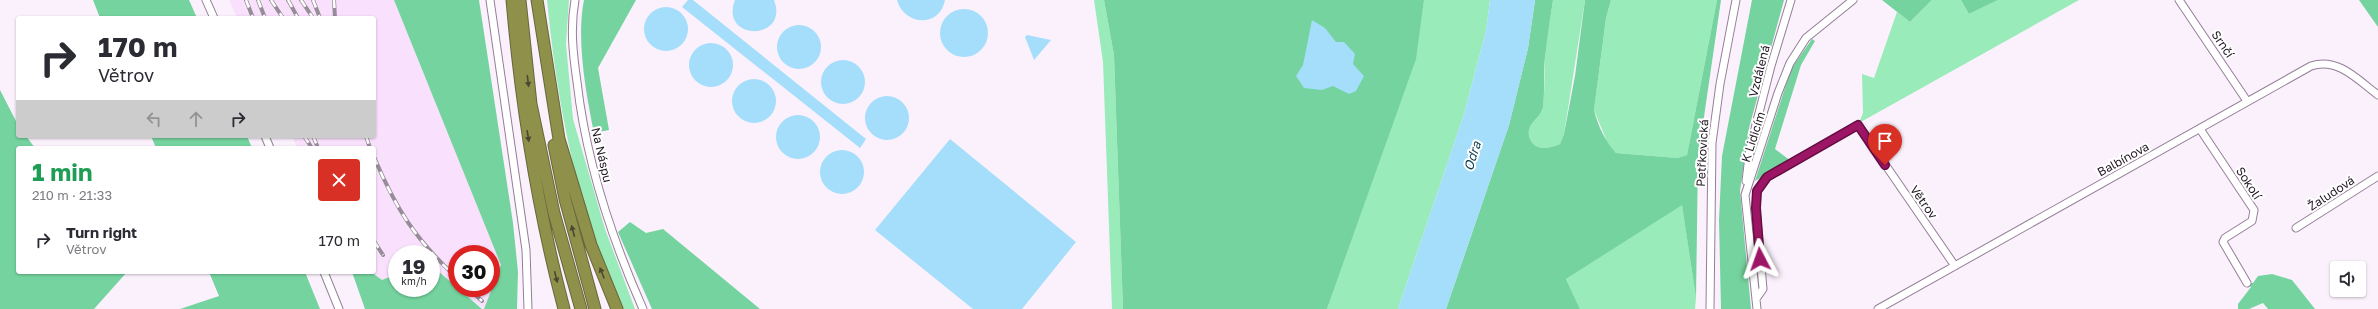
<!DOCTYPE html>
<meta charset="utf-8">
<style>
:root{--surface:#fff;--page:#f2f2f3;--text:#2b2b33;--muted:#7c7c81}
body{margin:0;font-family:"Golos Text",sans-serif;background:var(--page);color:var(--text);height:100vh;display:flex;flex-direction:column;font-size:15px;white-space:nowrap}
*{box-sizing:border-box;margin:0}
p{font-size:13px;color:var(--muted)}
.icon{flex:none;width:22px;height:22px;fill:none;stroke:currentColor;stroke-width:2;stroke-linecap:round;stroke-linejoin:round}
.map{position:relative;flex:1;overflow:hidden}
.panel{position:absolute;left:16px;top:146px;width:360px;height:128px;display:flex;flex-direction:column;background:var(--surface);border-radius:4px;box-shadow:0 1px 3px #0004}
.panel>*{flex:none}
.banner{position:absolute;left:16px;top:16px;width:360px;height:122px;border-radius:4px;box-shadow:0 1px 3px #0004;background:#fff;color:var(--text);overflow:hidden}
.controls{position:absolute;left:2330px;top:261px;display:grid;gap:8px}
.controls a{display:grid;place-items:center;width:36px;height:36px;border-radius:4px;background:var(--surface);box-shadow:0 1px 3px #0004;font-size:20px}
.speed{position:absolute;left:388px;top:245px;display:flex;gap:8px;font-size:20px;font-weight:700;text-align:center}
.speed>*{display:grid;place-content:center;width:52px;height:52px;border-radius:50%;background:var(--surface);box-shadow:0 1px 3px #0004;line-height:1}
.speed small{font-size:10px;font-weight:400}
.speed .limit{border:6px solid #d22;background:#fff;color:#111}
.pin{position:absolute;display:grid;place-items:center;width:34px;height:34px;color:#fff;margin:-41px -17px;border-radius:50% 50% 50% 0;rotate:-45deg;box-shadow:0 0 4px #0007}
.pin .icon{rotate:45deg}
.me{position:absolute;width:44px;margin:-22px;rotate:356deg;stroke-linejoin:round;filter:drop-shadow(0 0 3px #0008)}
.turn{display:flex;align-items:center;gap:14px;height:84px;padding:0 16px;font-size:18px}
.turn .icon{width:52px;height:52px;stroke-width:2.5}
.turn b{display:block;font-size:28px;line-height:34px}
.lanes{display:flex;align-items:center;height:38px;padding:0 16px;background:#0003;justify-content:center;gap:20px;direction:ltr}
.lanes .off{opacity:.35}
.round{display:grid;place-items:center;flex:none;width:42px;height:42px;border-radius:4px;background:var(--page)}
.head{display:flex;align-items:center;justify-content:space-between;height:68px;padding:0 16px}
h1{font-size:24px;font-weight:700;line-height:30px;color:#1e9e55}
ul{padding:0;list-style:none}
li{display:flex;align-items:center;gap:12px;height:52px;padding:0 16px}
li div{flex:1}
li b{display:block;font-size:15px}
li em{font-style:normal}
.map>svg:first-child{display:block}
.built{fill:#f9e0fc}
.green{fill:#99ebba}
.forest{fill:#74d39e}
.water{fill:#a4defb}
.lines{fill:none;stroke-linecap:round;stroke-linejoin:round}
.minor-casing{stroke:#957e98;stroke-width:9}
.highway-casing{stroke:#68663c;stroke-width:13}
.minor{stroke:#fff;stroke-width:7}
.highway{stroke:#8f914b;stroke-width:11}
.rail-casing{stroke:#978d98;stroke-width:4}
.rail{stroke:#fff;stroke-width:2.5;stroke-dasharray:8;stroke-linecap:butt}
.oneway{fill:#4c4731}
.route-casing{stroke:#660e42;stroke-width:10}
.route{stroke:#9d1565;stroke-width:7}
.labels{text-anchor:middle;dominant-baseline:central;stroke-width:4;stroke-linejoin:round;paint-order:stroke}
.street-label{font-size:12px;fill:#1f1620;stroke:#fff}
.water-label{font-size:13px;font-style:italic;fill:#0d3e51;stroke:#fff}
</style>
<div class="map">
<svg width="2378" height="309" viewBox="0 0 2378 309">
<rect width="100%" height="100%" fill="#fbf1fd"/>
<path class="built" d="M 229,0 L 394,0 L 501,265 L 484,309 L 457,288 L 491,288 L 491,254 L 457,254 L 457,288 L 431,265 L 431,254 L 397,254 L 397,274 L 382,280 L 371,272 L 374,272 L 374,148 L 297,148 L 292,136 L 374,136 L 374,18 L 237,18 Z"/>
<path class="green" d="M 547,0 L 569,0 L 566,44 L 573,119 L 605,229 L 635,309 L 621,309 C 578,214 557,103 547,0 Z
M 1094,0 L 1104,0 L 1114,55 L 1123,309 L 1112,309 L 1103,62 Z
M 1424,0 L 1490,0 L 1486,31 L 1464,114 L 1398,309 L 1327,309 L 1415,59 Z
M 1553,0 L 1585,0 L 1564,134 L 1560,144 C 1550,148 1536,152 1530,139 C 1524,124 1541,119 1543,107 C 1545,92 1544,76 1545,61 C 1546,41 1550,20 1553,0 Z
M 1611,0 L 1717,0 L 1687,155 L 1677,158 L 1616,153 L 1608,144 L 1594,110 L 1606,18 Z
M 1932,0 L 1961,0 L 1969,14 L 1998,0 L 2079,0 L 1859,123 L 1863,113 L 1862,74 L 1874,78 L 1897,12 L 1910,22 Z
M 1682,204 L 1696,298 L 1695,309 L 1580,309 L 1566,279 Z"/>
<path class="forest" d="M 93,0 L 189,0 L 197,18 L 100,18 Z
M 394,0 L 479,0 L 513,223 L 518,272 L 517,309 L 484,309 L 501,265 Z
M 584,0 L 636,0 L 598,68 L 609,130 L 594,133 C 586,94 576,39 584,0 Z
M 1104,0 L 1424,0 L 1416,59 L 1327,309 L 1123,309 L 1114,55 Z
M 1535,0 L 1553,0 C 1550,19 1547,39 1545,58 C 1543,74 1545,91 1543,107 C 1541,119 1524,124 1530,139 C 1536,152 1550,148 1560,144 L 1564,134 L 1575,76 L 1585,0 L 1611,0 L 1606,18 L 1594,110 C 1598,126 1605,141 1616,153 L 1677,158 L 1687,155 L 1717,0 L 1721,0 L 1698,158 L 1696,298 L 1682,205 L 1566,279 L 1580,309 L 1446,309 L 1509,125 L 1528,48 Z
M 1752,0 L 1784,0 L 1749,128 L 1740,191 L 1751,309 L 1721,309 L 1719,220 L 1722,156 Z
M 1882,0 L 1932,0 L 1910,22 Z
M 1961,0 L 1998,0 L 1969,14 Z
M 2359,0 L 2378,0 L 2378,27 Z
M 1812,39 L 1815,41 L 1801,65 L 1775,149 L 1791,161 L 1755,181 L 1791,69 Z
M 0,90 L 18,125 L 18,136 L 26,136 L 35,148 L 18,148 L 18,272 L 127,272 L 94,309 L 0,309 Z
M 151,136 L 247,136 L 252,148 L 156,148 Z
M 630,222 L 646,233 L 663,229 L 760,309 L 652,309 L 618,232 Z
M 431,265 L 482,309 L 365,309 L 352,272 L 371,272 L 382,280 L 397,274 L 397,288 L 431,288 Z
M 209,272 L 305,272 L 320,309 L 180,309 L 219,296 Z
M 2272,274 L 2292,280 L 2315,309 L 2268,309 L 2263,303 L 2249,309 L 2238,309 L 2238,304 L 2251,287 L 2248,283 L 2253,283 L 2258,276 Z"/>
<path class="water" d="M 688,0 L 693,0 L 866,139 L 860,148 L 682,7 Z
M 735,0 L 774,0 C 790,41 719,42 735,0 Z
M 897,0 L 945,0 C 940,28 904,26 897,0 Z
M 1490,0 L 1535,0 L 1528,48 L 1509,125 L 1446,309 L 1398,309 L 1464,114 L 1486,31 Z
M644 29a22 22 0 1 1 44 0a22 22 0 1 1-44 0Z
M940 33a24 24 0 1 1 48 0a24 24 0 1 1-48 0Z
M 1312,20 L 1325,28 L 1336,42 L 1344,42 L 1355,54 L 1353,64 L 1364,76 L 1356,91 L 1349,94 L 1333,86 L 1322,90 L 1304,88 L 1296,76 L 1303,65 Z
M777 47a22 22 0 1 1 44 0a22 22 0 1 1-44 0Z
M 1027,35 L 1051,40 L 1034,60 L 1025,37 Z
M689 65a22 22 0 1 1 44 0a22 22 0 1 1-44 0Z
M821 82a22 22 0 1 1 44 0a22 22 0 1 1-44 0Z
M732 101a22 22 0 1 1 44 0a22 22 0 1 1-44 0Z
M865 118a22 22 0 1 1 44 0a22 22 0 1 1-44 0Z
M776 137a22 22 0 1 1 44 0a22 22 0 1 1-44 0Z
M 950,139 L 1076,242 L 1022,309 L 973,309 L 875,230 Z
M820 172a22 22 0 1 1 44 0a22 22 0 1 1-44 0Z"/>
<g class="lines">
<g class="minor-casing">
<path id="minor" d="M 206,0 L 214,18
M 490,0 L 526,250 L 528,309
M 575,0 C 570,28 573,54 577,82 C 586,160 611,237 643,309
M 2179,0 L 2247,101
M 2200,129 L 2254,210 L 2252,221 L 2225,238 L 2223,242 L 2247,283
M 265,136 L 270,148
M 1746,181 L 1750,148 L 1771,66 L 1791,0
M 2296,228 L 2378,176
M 324,272 L 339,309
M 1756,299 L 1763,289 L 1756,208 L 1757,191 L 1767,177 L 1858,125 L 1955,266
M 1710,309 L 1712,143 L 1720,84 L 1736,0
M 1757,309 L 1745,195 L 1778,93 L 1790,63 L 1806,38 L 1853,0
M 1878,309 L 2311,66 C 2338,57 2358,80 2378,95"/>
</g>
<g class="highway-casing">
<path id="highway" d="M 512,0 C 521,104 537,207 564,309
M 520,0 L 531,104 L 554,213 L 581,309
M 537,0 L 559,139 L 591,245 L 617,309
M 554,145 L 565,199 L 595,309"/>
</g>
<use href="#minor" class="minor"/>
<use href="#highway" class="highway"/>
<g class="rail-casing">
<path id="rail" d="M 246,0 L 253,18
M 258,0 L 265,18
M 271,0 L 283,18
M 288,0 L 298,18
M 301,0 L 313,18
M 313,0 L 320,18
M 334,0 L 335,18
M 304,136 L 312,148
M 313,136 L 318,148
M 366,136 L 370,148
M 374,157 C 396,209 415,239 457,278
M 374,241 L 383,255
M 468,288 L 482,301"/>
</g>
<use href="#rail" class="rail"/>
</g>
<defs><path id="oneway-solid" d="M-6-.8H1V-3.2L6.5 0L1 3.2V.8H-6Z"/></defs>
<g class="oneway">
<use href="#oneway-solid" transform="translate(528 81) rotate(83)"/>
<use href="#oneway-solid" transform="translate(528 136) rotate(81)"/>
<use href="#oneway-solid" transform="translate(573 231) rotate(-105)"/>
<use href="#oneway-solid" transform="translate(602 273) rotate(-112)"/>
<use href="#oneway-solid" transform="translate(556 277) rotate(76)"/>
</g>
<g class="lines">
<g class="route-casing">
<path id="route" d="M 1760,259 L 1756,208 L 1757,191 L 1767,177 L 1858,125 L 1885,165"/>
</g>
<use href="#route" class="route"/>
</g>
<g class="labels">
<g class="street-label">
<text transform="translate(2223 44) rotate(56)">Srnčí</text>
<text transform="translate(1759 71) rotate(-76)">Vzdálená</text>
<text transform="translate(1753 137) rotate(-72)">K Lidicím</text>
<text transform="translate(1702 153) rotate(-87)">Petřkovická</text>
<text transform="translate(602 155) rotate(77)">Na Náspu</text>
<text transform="translate(2123 159) rotate(-29)">Balbínova</text>
<text transform="translate(2249 183) rotate(57)">Sokolí</text>
<text transform="translate(2331 193) rotate(-33)">Žaludová</text>
<text transform="translate(1924 202) rotate(55)">Větrov</text>
</g>
<g class="water-label">
<text transform="translate(1472 156) rotate(-72)">Odra</text>
</g>
</g>
</svg>
<div class="controls">
<a><svg class="icon" aria-label="sound" viewBox="0 0 24 24"><path d="M4 9h4l5-4v14l-5-4H4zM17 9q2 3 0 6"/></svg></a>
</div>
<div class="speed"><div>19<small>km/h</small></div><div class="limit">30</div></div>
<div class="pin" style="left:1885px;top:165px;background:#d93025"><svg class="icon" aria-label="arrive" viewBox="0 0 24 24"><path d="M6 21V4h12l-3 4 3 4H6"/></svg></div>
<svg class="me" style="left:1760px;top:259px" viewBox="-20 -20 40 40"><path d="M0-17L14 15 0 8-14 15z" fill="#9d1565" stroke="#fff" stroke-width="4"/></svg>
<div class="banner">
<div class="turn"><svg class="icon" aria-label="right" viewBox="0 0 24 24"><path d="M7 20v-9h11M14 6l5 5-5 5"/></svg><div><b>170 m</b>Větrov</div></div>
<div class="lanes"><svg class="icon off" aria-label="left" viewBox="0 0 24 24"><path d="M17 20v-9H6M10 6l-5 5 5 5"/></svg><svg class="icon off" aria-label="ahead" viewBox="0 0 24 24"><path d="M12 20V5M6 11l6-6 6 6"/></svg><svg class="icon" aria-label="right" viewBox="0 0 24 24"><path d="M7 20v-9h11M14 6l5 5-5 5"/></svg></div>
</div>
<section class="panel">
<div class="head"><div><h1>1 min</h1><p>210 m · 21:33</p></div><a class="round" style="background:#d93025;color:#fff"><svg class="icon" aria-label="close" viewBox="0 0 24 24"><path d="M6 6l12 12M18 6L6 18"/></svg></a></div>
<ul>
<li><svg class="icon" aria-label="right" viewBox="0 0 24 24"><path d="M7 20v-9h11M14 6l5 5-5 5"/></svg><div><b>Turn right</b><p>Větrov</p></div><em>170 m</em></li>
</ul>
</section>
</div>
